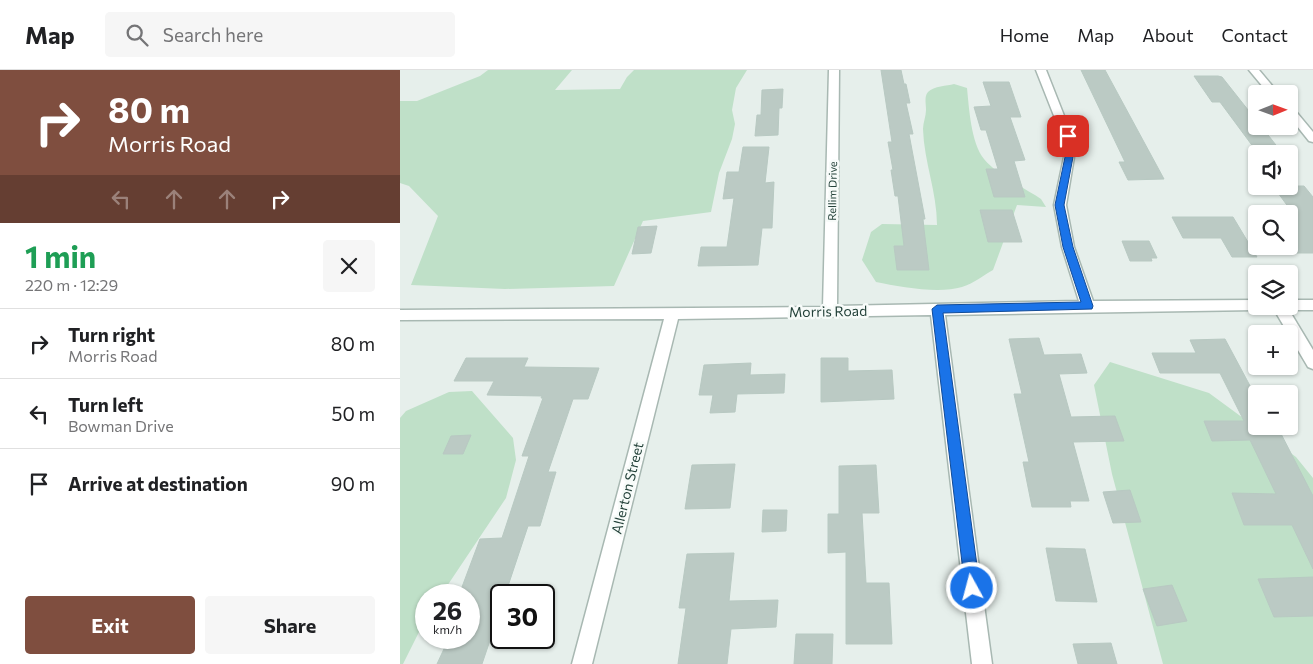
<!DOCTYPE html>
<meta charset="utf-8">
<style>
:root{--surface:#fff;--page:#f6f6f6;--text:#202124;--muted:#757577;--line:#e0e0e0;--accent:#7f4e3f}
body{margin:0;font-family:Commissioner,sans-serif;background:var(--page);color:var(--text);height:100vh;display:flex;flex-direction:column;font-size:19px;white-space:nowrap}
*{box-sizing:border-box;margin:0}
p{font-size:16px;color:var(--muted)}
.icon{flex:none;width:28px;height:28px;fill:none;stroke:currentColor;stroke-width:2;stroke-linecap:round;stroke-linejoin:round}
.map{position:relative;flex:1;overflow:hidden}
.details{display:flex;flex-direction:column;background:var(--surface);width:400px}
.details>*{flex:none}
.top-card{background:#7f4e3f;color:#fff;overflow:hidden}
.needle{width:32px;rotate:89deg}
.fabs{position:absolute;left:848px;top:15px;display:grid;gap:10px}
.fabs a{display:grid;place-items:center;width:50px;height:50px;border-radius:5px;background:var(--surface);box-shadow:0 1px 4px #0004;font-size:25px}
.speed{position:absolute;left:15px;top:514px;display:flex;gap:10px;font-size:25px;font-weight:700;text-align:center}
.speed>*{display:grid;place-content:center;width:65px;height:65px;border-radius:50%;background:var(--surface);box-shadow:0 1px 4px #0004;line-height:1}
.speed small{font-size:12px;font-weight:400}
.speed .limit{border:2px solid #111;border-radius:8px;background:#fff;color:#111}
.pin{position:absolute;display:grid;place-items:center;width:42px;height:42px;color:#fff;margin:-21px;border-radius:10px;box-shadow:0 2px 8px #0006}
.me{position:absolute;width:55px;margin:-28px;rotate:353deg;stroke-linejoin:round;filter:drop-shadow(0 0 4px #0008)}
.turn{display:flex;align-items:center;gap:18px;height:105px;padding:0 25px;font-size:22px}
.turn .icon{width:65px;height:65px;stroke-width:2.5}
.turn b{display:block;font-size:35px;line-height:42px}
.lanes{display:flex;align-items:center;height:48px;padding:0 25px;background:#0003;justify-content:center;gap:25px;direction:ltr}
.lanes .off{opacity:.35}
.round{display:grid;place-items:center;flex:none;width:52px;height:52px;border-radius:5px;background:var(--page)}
.overview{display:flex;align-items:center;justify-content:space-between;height:85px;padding:0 25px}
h1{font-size:30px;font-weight:700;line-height:38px;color:#1e9e55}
.primary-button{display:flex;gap:10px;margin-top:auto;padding:10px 25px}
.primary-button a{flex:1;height:58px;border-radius:5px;background:var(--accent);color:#fff;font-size:20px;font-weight:700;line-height:58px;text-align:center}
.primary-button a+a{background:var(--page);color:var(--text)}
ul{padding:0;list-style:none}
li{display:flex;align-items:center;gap:15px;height:70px;padding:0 25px;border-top:1px solid var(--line)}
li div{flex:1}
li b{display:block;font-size:19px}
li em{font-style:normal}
header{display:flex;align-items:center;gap:30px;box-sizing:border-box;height:70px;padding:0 25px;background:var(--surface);border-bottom:1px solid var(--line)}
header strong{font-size:24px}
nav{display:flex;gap:28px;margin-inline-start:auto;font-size:18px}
.search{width:350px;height:45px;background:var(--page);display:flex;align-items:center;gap:12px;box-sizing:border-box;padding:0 18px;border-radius:5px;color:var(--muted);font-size:19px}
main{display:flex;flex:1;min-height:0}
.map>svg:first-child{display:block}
.green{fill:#bfe0c8}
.building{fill:#bbcac4;stroke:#b8c9c2}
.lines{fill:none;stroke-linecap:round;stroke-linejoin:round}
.minor-casing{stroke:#a8b8b2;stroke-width:3}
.minor{fill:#fff;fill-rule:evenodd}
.route{fill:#1a73e8;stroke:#114b97}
.labels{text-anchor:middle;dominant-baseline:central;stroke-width:5;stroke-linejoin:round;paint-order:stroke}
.far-street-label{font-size:11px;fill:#24423a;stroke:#f7fbf9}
.street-label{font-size:14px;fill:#24423a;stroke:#f7fbf9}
</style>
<header>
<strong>Map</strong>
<div class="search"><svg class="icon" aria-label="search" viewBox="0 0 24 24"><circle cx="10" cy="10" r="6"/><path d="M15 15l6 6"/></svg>Search here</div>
<nav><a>Home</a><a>Map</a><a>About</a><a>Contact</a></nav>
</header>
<main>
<section class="details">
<div class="top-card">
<div class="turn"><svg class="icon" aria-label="right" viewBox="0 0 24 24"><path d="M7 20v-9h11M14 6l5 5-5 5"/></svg><div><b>80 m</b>Morris Road</div></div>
<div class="lanes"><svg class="icon off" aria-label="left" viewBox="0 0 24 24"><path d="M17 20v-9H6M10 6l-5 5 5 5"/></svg><svg class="icon off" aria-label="ahead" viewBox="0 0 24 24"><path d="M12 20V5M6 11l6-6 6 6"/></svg><svg class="icon off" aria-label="ahead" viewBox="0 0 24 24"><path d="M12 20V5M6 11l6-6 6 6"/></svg><svg class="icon" aria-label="right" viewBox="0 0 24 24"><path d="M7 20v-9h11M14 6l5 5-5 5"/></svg></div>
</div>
<div class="overview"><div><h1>1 min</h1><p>220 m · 12:29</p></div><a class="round"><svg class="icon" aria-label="close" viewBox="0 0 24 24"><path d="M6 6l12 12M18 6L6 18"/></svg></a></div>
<ul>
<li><svg class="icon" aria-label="right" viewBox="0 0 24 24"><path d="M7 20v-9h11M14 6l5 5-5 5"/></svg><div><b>Turn right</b><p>Morris Road</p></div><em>80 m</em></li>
<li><svg class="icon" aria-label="left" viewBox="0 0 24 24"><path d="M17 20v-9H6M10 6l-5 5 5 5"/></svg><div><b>Turn left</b><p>Bowman Drive</p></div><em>50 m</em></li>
<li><svg class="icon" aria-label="arrive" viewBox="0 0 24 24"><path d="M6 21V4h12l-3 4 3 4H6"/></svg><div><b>Arrive at destination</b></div><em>90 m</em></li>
</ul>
<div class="primary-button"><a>Exit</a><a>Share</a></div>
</section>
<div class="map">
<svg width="913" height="594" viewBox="0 0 913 594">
<rect width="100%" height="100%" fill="#e6efeb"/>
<path class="green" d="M 88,0 L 172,0 L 155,20 L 220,19 L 227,7 L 234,0 L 347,0 L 336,18 L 332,40 L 335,54 L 332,69 L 319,103 L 311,142 L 243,151 L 214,216 L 105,219 L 11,215 L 38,146 L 9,116 L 0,113 L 0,31 L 17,31 L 80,6 Z
M 554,14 L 567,18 C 569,38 571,73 584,89 C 596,104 624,118 641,129 L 646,137 L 617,135 L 593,200 C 584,205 573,214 562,217 C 539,224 500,217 476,212 L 462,190 L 471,162 L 482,154 L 537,155 C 537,122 524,92 523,59 C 523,53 526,46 526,40 C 526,34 524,26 528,22 C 534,16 547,16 554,14 Z
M 710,292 L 809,323 L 896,387 L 913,408 L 913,594 L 763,594 L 712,404 L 694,315 Z
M 72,321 L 113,368 L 116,390 L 106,428 L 41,525 L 26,525 L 26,548 L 3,594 L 0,594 L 0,348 L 6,341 L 49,322 Z"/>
<path class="building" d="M 481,0 L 501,0 L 504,14 L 506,14 L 510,33 L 506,33 L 513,64 L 509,64 L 525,149 L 523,149 L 524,159 L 529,200 L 497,200 L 494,176 L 504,176 L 498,126 L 495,126 L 491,100 L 493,100 L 488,72 L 492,72 Z
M 681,0 L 705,0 L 764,109 L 728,110 L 719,92 L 725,92 Z
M 794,6 L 818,6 L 822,7 L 856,50 L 856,56 L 861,56 L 883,84 L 861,84 L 857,78 L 854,78 L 820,32 L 812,32 Z
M 583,12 L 609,12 L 621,47 L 610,47 L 625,90 L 614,91 L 625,127 L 594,127 L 586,99 L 598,99 L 586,60 L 581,60 L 574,37 L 591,36 Z
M 383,19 L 382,38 L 379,38 L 378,65 L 355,66 L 357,45 L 361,45 L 362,20 Z
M 343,77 L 369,77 L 365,113 L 374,112 L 372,158 L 362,158 L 358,195 L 298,196 L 301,177 L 327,177 L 334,128 L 323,129 L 327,102 L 339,102 Z
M 873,116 L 904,116 L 913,127 L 913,183 L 889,183 L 889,138 Z
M 580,140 L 612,140 L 622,172 L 588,172 Z
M 772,147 L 833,147 L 857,187 L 832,187 L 821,168 L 783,168 Z
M 257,156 L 251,183 L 232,184 L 238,157 Z
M 722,171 L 749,171 L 757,188 L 751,188 L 752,191 L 730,191 Z
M 639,268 L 644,285 L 681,284 L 687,303 L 659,304 L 671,347 L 715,346 L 724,371 L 673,372 L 689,431 L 670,431 L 671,437 L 632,437 L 623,392 L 629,392 L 614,324 L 622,324 L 609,269 Z
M 825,269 L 856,327 L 856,356 L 877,356 L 913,426 L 913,499 L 892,455 L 844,455 L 832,423 L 876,424 L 850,370 L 812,371 L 804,351 L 844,351 L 820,303 L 760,303 L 752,283 L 796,283 L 790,270 Z
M 66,288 L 128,288 L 124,297 L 199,298 L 188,329 L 173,329 L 148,402 L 156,402 L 140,456 L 128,456 L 105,525 L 101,525 L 101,538 L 82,594 L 37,594 L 49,568 L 69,569 L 69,525 L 59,525 L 80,469 L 102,468 L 129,386 L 122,386 L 143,328 L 141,328 L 142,326 L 87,325 L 94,311 L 54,311 Z
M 421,288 L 448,288 L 448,301 L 492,300 L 494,329 L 421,332 Z
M 351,293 L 350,305 L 385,304 L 384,323 L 337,324 L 335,342 L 310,343 L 313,325 L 299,325 L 304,295 Z
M 71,365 L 63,384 L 43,384 L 51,366 Z
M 335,394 L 330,438 L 285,439 L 292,395 Z
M 476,395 L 479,443 L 462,443 L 466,513 L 489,513 L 492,574 L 446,574 L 446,482 L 428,483 L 428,444 L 439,444 L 439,396 Z
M 730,420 L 741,452 L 713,453 L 703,422 Z
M 363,440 L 387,440 L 386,461 L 362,462 Z
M 646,478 L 685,479 L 697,532 L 656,531 Z
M 334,483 L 329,531 L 378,530 L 376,557 L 331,559 L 327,594 L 278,594 L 286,538 L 279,538 L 287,484 Z
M 913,507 L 913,546 L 874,547 L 858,509 Z
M 772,515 L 787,551 L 757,556 L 743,519 Z
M 396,564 L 433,564 L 432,594 L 394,594 Z
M 711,573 L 717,594 L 678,594 L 673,574 Z"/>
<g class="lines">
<g class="minor-casing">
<path id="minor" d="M 429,0 L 439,0 L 437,236 L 679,231 L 662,177 L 654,135 L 664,87 L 662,66 L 636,0 L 646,0 L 672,66 L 674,87 L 666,135 L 674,177 L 693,231 L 856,230 L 856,236 L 862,236 L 856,240 L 545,245 L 592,594 L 572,594 L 531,245 L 278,249 L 192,594 L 172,594 L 264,249 L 0,250 L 0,240 L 423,237 Z
M 849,0 L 859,0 L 879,24 L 869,24 Z
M 889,37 L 893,38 L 913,62 L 913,72 L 909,71 L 889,46 Z
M 889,230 L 913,230 L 913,240 L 889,240 L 913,280 L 913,299 L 908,297 L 872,236 L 889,236 Z"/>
</g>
<use href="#minor" class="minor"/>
</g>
<path class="route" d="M 665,64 L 671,66 L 673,87 L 664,135 L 673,177 L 693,236 L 692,239 L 543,243 L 580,518 L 578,523 L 572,525 L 567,523 L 565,518 L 532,239 L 537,235 L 681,232 L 663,177 L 655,135 L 665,87 Z"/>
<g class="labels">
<g class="far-street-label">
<text transform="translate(432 121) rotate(-89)">Rellim Drive</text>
</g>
<g class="street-label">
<text transform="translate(428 241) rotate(-1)">Morris Road</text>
<text transform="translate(227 418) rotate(-76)">Allerton Street</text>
</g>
</g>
</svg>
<div class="fabs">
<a><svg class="needle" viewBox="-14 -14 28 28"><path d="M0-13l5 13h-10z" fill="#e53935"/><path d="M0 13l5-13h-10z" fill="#757577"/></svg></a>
<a><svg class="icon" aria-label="sound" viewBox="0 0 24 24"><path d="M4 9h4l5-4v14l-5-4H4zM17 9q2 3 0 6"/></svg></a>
<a><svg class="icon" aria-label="search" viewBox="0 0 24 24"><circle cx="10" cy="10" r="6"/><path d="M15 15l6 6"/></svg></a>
<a><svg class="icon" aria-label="layers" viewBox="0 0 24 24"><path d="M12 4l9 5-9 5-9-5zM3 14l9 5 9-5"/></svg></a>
<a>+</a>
<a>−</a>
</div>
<div class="speed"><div>26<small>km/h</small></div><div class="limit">30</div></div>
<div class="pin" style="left:668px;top:66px;background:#d93025"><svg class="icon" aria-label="arrive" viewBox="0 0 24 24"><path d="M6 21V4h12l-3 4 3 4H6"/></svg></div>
<svg class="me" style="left:572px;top:518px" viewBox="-20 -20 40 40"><circle r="17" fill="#1a73e8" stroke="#fff" stroke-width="3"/><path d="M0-11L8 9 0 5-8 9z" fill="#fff"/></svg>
</div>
</main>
